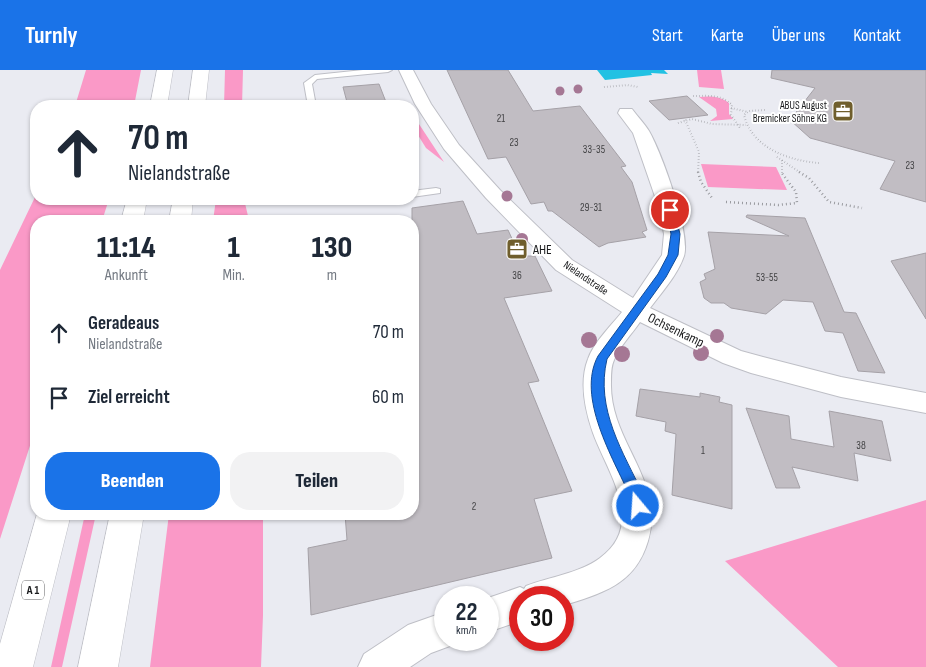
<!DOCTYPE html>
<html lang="de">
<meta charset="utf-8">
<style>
:root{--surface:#fff;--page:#f2f2f3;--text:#1f2937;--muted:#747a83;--accent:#1a73e8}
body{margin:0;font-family:"Sofia Sans Condensed",sans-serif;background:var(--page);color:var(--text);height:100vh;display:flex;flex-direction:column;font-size:19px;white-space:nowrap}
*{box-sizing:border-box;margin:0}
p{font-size:16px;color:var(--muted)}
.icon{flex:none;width:28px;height:28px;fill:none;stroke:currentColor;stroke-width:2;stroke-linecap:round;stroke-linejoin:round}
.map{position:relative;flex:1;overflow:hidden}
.sheet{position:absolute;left:30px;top:145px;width:389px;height:305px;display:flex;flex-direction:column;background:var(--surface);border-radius:20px;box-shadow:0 1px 4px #0004}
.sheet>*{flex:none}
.guide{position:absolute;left:30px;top:30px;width:389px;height:105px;border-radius:20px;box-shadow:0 1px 4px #0004;background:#fff;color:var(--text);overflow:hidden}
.speed{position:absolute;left:434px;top:516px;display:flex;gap:10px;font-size:25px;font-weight:700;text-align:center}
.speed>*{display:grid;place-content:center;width:65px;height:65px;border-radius:50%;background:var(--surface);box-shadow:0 1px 4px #0004;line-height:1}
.speed small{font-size:12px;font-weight:400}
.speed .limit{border:8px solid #d22;background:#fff;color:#111}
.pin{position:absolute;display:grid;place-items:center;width:42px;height:42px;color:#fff;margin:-21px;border:2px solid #fff;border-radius:50%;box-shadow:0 1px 5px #0007}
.me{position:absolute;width:55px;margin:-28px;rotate:342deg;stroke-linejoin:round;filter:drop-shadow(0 0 4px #0008)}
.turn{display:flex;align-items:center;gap:18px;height:105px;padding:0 15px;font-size:22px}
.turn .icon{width:65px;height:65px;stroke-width:2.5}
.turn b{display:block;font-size:35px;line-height:42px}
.eta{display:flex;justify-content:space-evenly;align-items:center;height:85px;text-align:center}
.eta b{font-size:30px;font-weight:800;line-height:35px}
.cta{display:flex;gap:10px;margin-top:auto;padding:10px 15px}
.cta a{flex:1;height:58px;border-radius:20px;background:var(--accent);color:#fff;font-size:20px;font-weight:800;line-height:58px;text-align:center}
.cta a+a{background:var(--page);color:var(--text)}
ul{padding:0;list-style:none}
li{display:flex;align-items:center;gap:15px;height:65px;padding:0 15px}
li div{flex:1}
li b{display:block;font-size:19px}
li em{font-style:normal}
header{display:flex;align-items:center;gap:30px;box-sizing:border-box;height:70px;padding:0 25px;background:var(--accent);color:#fff}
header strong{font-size:24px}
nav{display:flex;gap:28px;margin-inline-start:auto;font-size:18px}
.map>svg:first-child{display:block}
.green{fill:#fa99c7}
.water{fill:#22c1e3}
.building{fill:#c1bdc3;stroke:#a5a1a7}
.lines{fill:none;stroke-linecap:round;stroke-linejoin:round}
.service-casing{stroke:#bebfc6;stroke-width:2}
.minor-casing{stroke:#bebfc6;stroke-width:2}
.motorway-casing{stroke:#bebfc6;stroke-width:1}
.path-far1{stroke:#999a9f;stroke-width:2;stroke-dasharray:0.5 2.5;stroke-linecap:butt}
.path{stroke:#999a9f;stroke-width:2.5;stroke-dasharray:1 3;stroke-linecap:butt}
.service{fill:#fff;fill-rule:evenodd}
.minor{fill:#fff;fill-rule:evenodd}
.motorway{fill:#fff;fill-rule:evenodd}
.tree{fill:#a57794}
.route{fill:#1a73e8;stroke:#114b97}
.labels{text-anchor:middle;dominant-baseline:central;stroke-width:4;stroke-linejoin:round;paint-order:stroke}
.far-poi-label{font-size:11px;fill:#1a1b1d;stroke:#fff;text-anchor:end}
.number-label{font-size:11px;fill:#444446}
.far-street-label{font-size:11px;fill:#1a1b1d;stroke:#fff}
.shield{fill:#fff;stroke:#5f5f61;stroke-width:1}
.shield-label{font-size:12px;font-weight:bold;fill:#1a1b1d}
.poi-label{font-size:14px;fill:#1a1b1d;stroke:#fff;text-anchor:start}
.street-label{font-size:14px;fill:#1a1b1d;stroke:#fff}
</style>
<header>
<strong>Turnly</strong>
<nav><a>Start</a><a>Karte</a><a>Über uns</a><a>Kontakt</a></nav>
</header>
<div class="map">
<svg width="926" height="597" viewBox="0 0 926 597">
<rect width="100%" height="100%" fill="#eaebf2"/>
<path class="green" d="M 86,0 L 141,0 L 134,36 L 75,36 Z
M 225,0 L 243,0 L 242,36 L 224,36 Z
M 697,0 L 721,0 L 724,19 L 699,17 Z
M 699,27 C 710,26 720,26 729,33 L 729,44 L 733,49 L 710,51 L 717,46 L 716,39 Z
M 413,45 L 444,92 L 426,78 L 413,57 Z
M 701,94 L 776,97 L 787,120 L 708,117 Z
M 36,125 L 36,129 L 109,129 L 102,151 L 36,151 L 36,357 L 0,469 L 0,200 Z
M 216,129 L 244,129 L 248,146 L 254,151 L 213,151 Z
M 926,430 L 926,597 L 838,597 L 725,491 Z
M 85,444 L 96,444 L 62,597 L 51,597 Z
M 169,444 L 263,444 L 263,545 L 261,597 L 150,597 Z"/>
<path class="water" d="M 597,0 L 664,0 L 668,4 L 651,3 L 652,5 L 605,10 Z"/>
<path class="building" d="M 447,0 L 508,0 L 533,41 L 580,36 L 626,96 L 621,97 L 632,112 L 647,160 L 642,162 L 646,167 L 608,173 L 599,177 L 552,141 L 548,141 L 544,132 L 531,134 L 506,87 L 488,89 Z
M 772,0 L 926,0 L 926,132 L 880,119 L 895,91 L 810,68 L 790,50 L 815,18 L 771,8 Z
M 379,14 L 386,32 L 348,36 L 343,17 Z
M 687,26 L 708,45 L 669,50 L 649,31 Z
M 463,131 L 477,164 L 508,160 L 520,186 L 535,186 L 552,221 L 504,228 L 539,311 L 528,313 L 572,421 L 534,429 L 552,488 L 311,545 L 308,478 L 347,470 L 345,444 L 412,444 L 412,138 Z
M 747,145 L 805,148 L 844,242 L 856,243 L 885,303 L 858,301 L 843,263 L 825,261 L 813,232 L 783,230 L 766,244 L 731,238 L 724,233 L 711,233 L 704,228 L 700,212 L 706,209 L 704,204 L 715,199 L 708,162 L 789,166 L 746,147 Z
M 926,183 L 926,249 L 891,191 Z
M 640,319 L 700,327 L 700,323 L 720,327 L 719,332 L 732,335 L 732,439 L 672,425 L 676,364 L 665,361 L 666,352 L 636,346 Z
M 746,338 L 789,346 L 791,369 L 834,377 L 829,341 L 882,351 L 891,391 L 854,383 L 858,411 L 792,397 L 800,418 L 776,418 Z"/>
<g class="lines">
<g class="service-casing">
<path id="service" d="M 363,0 L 392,0 L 388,2 L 317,9 L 312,14 L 316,36 L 308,36 L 304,13 L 315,5 Z
M 436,118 L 440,119 L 440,123 L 412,127 L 412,121 Z
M 333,129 L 371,129 L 366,132 L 339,134 Z"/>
</g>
<g class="minor-casing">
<path id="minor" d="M 399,0 L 413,0 L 431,34 L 459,75 L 500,120 L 572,190 L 633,228 L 662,185 L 664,164 L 660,141 L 633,63 L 618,43 L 620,39 L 632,39 C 637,46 644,53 649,61 C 661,82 691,163 684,186 C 678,204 662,222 650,238 L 741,281 L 763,287 L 841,307 L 926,323 L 926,343 L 841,327 L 751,303 L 723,293 L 640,252 C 632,264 619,277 614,290 C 611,296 611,305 611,312 C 609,372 666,410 648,471 C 635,515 602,523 562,536 L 562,528 L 520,528 L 520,551 L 488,562 L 488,528 L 520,517 L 524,519 L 526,516 C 549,507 580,503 600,488 C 647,454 607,402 593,363 C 585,340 579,312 588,289 C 594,272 611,256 622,242 L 556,200 L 486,128 L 444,79 L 415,34 Z
M 445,542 L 445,570 L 459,570 L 458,573 L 431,583 L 410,597 L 358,597 L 364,584 L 408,555 Z"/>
</g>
<g class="motorway-casing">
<path id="motorway" d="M 157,0 L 173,0 L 167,36 L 150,36 Z
M 193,0 L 209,0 L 205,36 L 188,36 Z
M 127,129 L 147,129 L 143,151 L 121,151 Z
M 173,129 L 193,129 L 191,151 L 169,151 Z
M 37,444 L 71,444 L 33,597 L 0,597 L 0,574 Z
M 110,444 L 144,444 L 118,597 L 78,597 Z"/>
</g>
<path class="path-far1" d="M 604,17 L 627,15 L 638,17
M 693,26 C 708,26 721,24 732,35 L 731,45 L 740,58
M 731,38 L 748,42
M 765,40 L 749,41 L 744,45 C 752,78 789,91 820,93
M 685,50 L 699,82 L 698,103
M 678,53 L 692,49 L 712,54 L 746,55
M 777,87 L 801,103
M 782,103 L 782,90"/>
<path class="path" d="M 698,102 L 701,112 L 712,128
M 799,102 L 809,108 L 829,132 L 862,138
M 726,132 L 778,135 L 797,133 L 796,122 L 781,102"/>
<use href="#service" class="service"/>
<use href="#minor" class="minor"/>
<use href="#motorway" class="motorway"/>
</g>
<g class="tree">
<circle cx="578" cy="19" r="4.5"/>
<circle cx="560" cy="21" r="4.5"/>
<circle cx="507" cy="126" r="5.5"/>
<circle cx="522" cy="169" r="6"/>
<circle cx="717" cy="266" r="7"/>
<circle cx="589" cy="270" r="8"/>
<circle cx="701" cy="283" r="8"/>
<circle cx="622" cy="284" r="8"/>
</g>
<path class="route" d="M 670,138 L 674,140 L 680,164 L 678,185 L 666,207 L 607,289 C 595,339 623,382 644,426 L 642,440 L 633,440 L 630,426 C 613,388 576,327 598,286 L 658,204 L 668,185 L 671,164 L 666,140 Z"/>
<defs>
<g id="office-square" transform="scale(1.125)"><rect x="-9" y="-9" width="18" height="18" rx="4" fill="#6f5e2c" stroke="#fff"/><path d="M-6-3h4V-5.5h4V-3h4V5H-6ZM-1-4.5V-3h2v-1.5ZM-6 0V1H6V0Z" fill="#fff"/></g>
</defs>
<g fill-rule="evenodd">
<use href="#office-square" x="843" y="41"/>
<use href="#office-square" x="517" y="179"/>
</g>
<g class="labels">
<g class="far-poi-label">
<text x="827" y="35">ABUS August<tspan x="827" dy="13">Bremicker Söhne KG</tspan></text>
</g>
<g class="number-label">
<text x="501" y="48">21</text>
<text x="514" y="72">23</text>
<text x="594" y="79">33-35</text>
<text x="910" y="95">23</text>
<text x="591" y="137">29-31</text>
<text x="517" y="205">36</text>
<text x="767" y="207">53-55</text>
<text x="861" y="375">38</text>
<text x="703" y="380">1</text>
<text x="474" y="436">2</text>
</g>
<g class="far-street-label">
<text transform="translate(586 208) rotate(34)">Nielandstraße</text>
</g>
<rect class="shield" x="22" y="510.5" width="22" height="19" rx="4"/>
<g class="shield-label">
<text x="33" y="520">A 1</text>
</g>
<g class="poi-label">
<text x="533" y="179">AHE</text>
</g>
<g class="street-label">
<text transform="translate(676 260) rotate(26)">Ochsenkamp</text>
</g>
</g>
</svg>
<div class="speed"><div>22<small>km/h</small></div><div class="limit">30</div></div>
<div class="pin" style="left:670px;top:140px;background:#d93025"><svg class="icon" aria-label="arrive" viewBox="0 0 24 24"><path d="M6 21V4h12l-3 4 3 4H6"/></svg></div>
<svg class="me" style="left:638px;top:436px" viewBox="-20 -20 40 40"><circle r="17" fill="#1a73e8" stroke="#fff" stroke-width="3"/><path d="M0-11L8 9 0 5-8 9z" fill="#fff"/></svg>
<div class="guide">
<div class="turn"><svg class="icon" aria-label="ahead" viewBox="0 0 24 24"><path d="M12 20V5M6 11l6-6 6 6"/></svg><div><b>70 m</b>Nielandstraße</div></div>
</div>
<section class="sheet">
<div class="eta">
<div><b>11:14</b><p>Ankunft</p></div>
<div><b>1</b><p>Min.</p></div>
<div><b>130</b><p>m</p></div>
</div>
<ul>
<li><svg class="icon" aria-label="ahead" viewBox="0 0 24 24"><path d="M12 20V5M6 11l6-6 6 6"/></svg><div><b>Geradeaus</b><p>Nielandstraße</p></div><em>70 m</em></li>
<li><svg class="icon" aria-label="arrive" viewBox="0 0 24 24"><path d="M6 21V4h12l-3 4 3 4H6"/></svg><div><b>Ziel erreicht</b></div><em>60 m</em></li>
</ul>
<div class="cta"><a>Beenden</a><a>Teilen</a></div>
</section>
</div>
